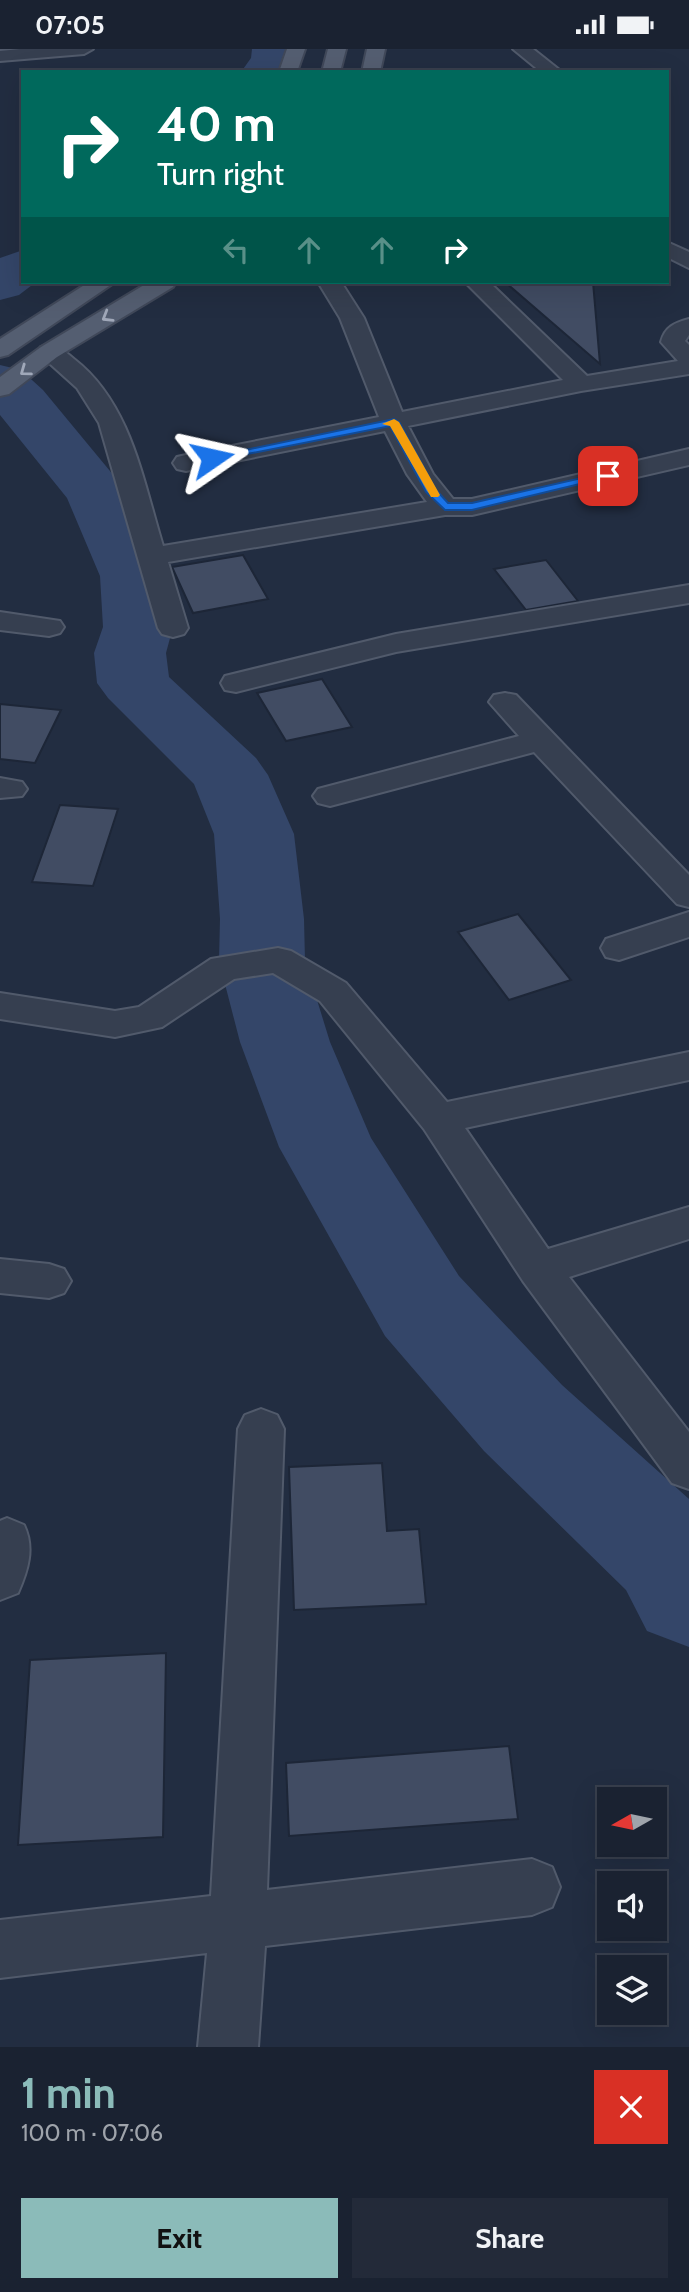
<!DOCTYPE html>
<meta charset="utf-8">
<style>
:root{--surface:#1a2231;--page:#232a39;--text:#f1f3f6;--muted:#9fa4ab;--line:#383f4d;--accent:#8bbbb9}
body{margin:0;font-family:Cabin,sans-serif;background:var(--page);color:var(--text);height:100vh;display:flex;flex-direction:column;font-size:26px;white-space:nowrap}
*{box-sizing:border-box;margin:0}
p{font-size:23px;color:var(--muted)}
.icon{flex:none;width:38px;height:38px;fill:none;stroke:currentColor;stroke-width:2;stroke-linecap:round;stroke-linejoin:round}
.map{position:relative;height:1998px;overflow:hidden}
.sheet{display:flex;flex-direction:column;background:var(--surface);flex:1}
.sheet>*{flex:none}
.top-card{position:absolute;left:21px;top:21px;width:648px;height:214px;border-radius:0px;box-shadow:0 7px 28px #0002,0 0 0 2px var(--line);background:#00695c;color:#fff;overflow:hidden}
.needle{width:46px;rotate:261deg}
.buttons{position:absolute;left:597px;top:1738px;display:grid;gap:14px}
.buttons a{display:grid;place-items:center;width:70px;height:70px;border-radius:0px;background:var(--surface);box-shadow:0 7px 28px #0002,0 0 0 2px var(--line);font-size:35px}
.pin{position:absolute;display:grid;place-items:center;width:60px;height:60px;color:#fff;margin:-30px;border-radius:14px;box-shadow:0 4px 10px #0006}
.me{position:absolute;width:77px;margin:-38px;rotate:79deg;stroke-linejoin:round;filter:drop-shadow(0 0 5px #0008)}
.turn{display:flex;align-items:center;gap:24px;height:147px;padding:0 21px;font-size:32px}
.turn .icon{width:91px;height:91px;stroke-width:2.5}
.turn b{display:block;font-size:49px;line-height:60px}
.lanes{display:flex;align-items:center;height:66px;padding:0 21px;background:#0003;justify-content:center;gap:35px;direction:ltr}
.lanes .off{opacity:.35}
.round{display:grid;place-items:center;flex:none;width:74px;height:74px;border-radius:0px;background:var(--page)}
.head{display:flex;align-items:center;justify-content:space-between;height:119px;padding:0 21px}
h1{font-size:42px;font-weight:800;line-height:52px;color:var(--accent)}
.cta{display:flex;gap:14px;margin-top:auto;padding:14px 21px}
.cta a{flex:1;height:80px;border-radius:0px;background:var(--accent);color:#111;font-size:28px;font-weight:800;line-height:80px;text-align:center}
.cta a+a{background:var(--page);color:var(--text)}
.status{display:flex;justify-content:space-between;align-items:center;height:49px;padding:0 35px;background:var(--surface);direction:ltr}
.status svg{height:19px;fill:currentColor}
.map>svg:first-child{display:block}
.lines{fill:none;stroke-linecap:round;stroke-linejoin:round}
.river{fill:#344669;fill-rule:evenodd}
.building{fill:#414c63;stroke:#1d2637;stroke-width:2}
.minor-casing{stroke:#515a6b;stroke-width:4}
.major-casing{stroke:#404859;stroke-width:4}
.minor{fill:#363f50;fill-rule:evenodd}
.major{fill:#545e71;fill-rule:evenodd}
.oneway{stroke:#a0a8b9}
.route{fill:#1a73e8;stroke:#114b97;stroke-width:2}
.slow{fill:#f59e0b}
</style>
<div class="status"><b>07:05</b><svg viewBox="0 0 49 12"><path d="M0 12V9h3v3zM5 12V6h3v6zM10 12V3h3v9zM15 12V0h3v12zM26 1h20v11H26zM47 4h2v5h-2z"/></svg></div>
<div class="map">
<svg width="689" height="1998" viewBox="0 0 689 1998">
<rect width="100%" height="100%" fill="#222d41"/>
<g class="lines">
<path class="river" d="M 252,0 L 294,0 L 293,12 L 285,23 L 241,23 L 251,9 Z
M 23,201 L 23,233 L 36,233 L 19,246 L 0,251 L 0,209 Z
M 0,316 L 21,321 L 43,341 L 129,445 L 168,527 L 173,578 L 166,604 L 169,628 L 256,709 L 268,726 L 294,785 L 304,870 L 305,912 L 330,993 L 371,1089 L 459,1227 L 562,1336 L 689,1450 L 689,1598 L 647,1582 L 626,1541 L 484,1402 L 385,1287 L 279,1098 L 240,993 L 219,912 L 220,870 L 214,785 L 194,735 L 108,649 L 97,634 L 94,604 L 103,578 L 100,527 L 67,449 L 0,366 Z"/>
</g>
<path class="building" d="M 505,233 L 593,233 L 600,315 Z
M 243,506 L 268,550 L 193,564 L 172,518 Z
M 546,511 L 578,552 L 526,561 L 494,520 Z
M 322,630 L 352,678 L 286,692 L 257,644 Z
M 0,655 L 61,661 L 35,714 L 0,710 Z
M 60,756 L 118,760 L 93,837 L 32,833 Z
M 518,865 L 571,931 L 509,951 L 458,883 Z
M 382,1414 L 387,1482 L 419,1480 L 426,1555 L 294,1561 L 289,1418 Z
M 166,1604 L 163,1788 L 18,1796 L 30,1611 Z
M 509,1697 L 518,1770 L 289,1787 L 286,1714 Z"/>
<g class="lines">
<g class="minor-casing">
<path id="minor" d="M 20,0 L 93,0 L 84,5 L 0,12 L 0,2 Z
M 513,0 L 533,0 L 562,23 L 541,23 Z
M 667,193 L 689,203 L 689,219 L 667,208 Z
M 318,233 L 341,233 L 364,269 L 402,363 L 563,331 L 465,233 L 489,233 L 587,327 L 678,312 L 661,293 C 665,278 674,274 689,270 L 689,286 L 685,292 L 689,296 L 689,325 L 581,342 L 408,377 L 433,425 L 453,450 L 472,450 L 689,400 L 689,416 L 472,466 L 445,466 L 168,513 L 188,579 L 184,585 L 173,588 L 162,585 L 158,579 L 99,374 L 77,339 L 37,303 L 41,298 C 55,294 63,301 74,310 C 131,354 143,432 163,497 L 427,453 L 407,425 L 385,382 L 186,422 L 177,420 L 173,414 L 177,408 L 186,406 L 379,368 L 340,269 Z
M 689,536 L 689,554 L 396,603 L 236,643 L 225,641 L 221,634 L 225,627 L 396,585 Z
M 0,563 L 60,572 L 64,578 L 60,584 L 49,587 L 0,581 Z
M 505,644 L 516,646 L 689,826 L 689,858 L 677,855 L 534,703 L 330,757 L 318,754 L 313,747 L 318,740 L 519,687 L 489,653 L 494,646 Z
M 0,729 L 22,733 L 27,740 L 22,747 L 0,749 Z
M 689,863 L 689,888 L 619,911 L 606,908 L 601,899 L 606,890 Z
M 278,899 L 291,902 L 346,934 L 447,1053 L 689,1003 L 689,1031 L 465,1079 L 548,1200 L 689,1158 L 689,1190 L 569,1228 L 689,1383 L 689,1440 L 672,1434 L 523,1232 L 424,1080 L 320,952 L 273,924 L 234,930 L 162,978 L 115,988 L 0,970 L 0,944 L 115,962 L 139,958 L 211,910 Z
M 0,1210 L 49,1215 L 64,1220 L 71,1232 L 64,1244 L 49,1249 L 0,1244 Z
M 261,1360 L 277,1366 L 284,1380 L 267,1841 L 532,1810 L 552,1818 L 560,1838 L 552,1858 L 532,1866 L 265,1897 L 258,1998 L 198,1998 L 207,1904 L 0,1929 L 0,1871 L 211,1847 L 238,1380 L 245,1366 Z
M 7,1469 L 24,1476 C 35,1499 28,1521 18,1544 L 0,1551 L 0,1472 Z"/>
</g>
<g class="major-casing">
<path id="major" d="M 287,0 L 305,0 L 297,23 L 279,23 Z
M 328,0 L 346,0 L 340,23 L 322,23 Z
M 367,0 L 385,0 L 380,23 L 362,23 Z
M 89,233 L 115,233 L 8,306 L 0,308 L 0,290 Z
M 149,233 L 176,233 L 173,238 L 57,308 L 9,345 L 0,347 L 0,328 L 41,298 Z"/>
</g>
<use href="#minor" class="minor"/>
<use href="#major" class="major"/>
</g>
<defs><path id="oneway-chevron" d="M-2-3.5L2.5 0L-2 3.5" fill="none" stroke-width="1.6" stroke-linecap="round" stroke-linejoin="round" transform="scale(1.75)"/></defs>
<g class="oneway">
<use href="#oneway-chevron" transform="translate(107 268) rotate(149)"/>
<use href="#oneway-chevron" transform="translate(25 322) rotate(144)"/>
</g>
<path class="route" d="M 394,370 L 399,373 L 436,441 L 448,454 L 472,454 L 608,423 L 613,427 L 472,461 L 445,461 L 426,443 L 390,377 L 212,412 L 207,409 Z"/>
<path class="slow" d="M 394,370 L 399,373 L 440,446 L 438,448 L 431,448 L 390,377 L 382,375 Z"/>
</svg>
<div class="buttons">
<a><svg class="needle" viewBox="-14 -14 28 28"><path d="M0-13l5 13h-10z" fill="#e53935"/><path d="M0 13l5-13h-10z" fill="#9fa4ab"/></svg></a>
<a><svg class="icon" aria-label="sound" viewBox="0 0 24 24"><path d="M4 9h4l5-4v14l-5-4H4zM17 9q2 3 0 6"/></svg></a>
<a><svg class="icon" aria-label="layers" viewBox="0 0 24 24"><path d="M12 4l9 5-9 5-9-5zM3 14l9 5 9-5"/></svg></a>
</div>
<div class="pin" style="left:608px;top:427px;background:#d93025"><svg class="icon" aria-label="arrive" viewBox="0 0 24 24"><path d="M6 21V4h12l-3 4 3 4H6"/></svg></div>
<svg class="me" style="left:212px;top:409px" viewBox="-20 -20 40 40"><path d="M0-17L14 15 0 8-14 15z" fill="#1a73e8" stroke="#fff" stroke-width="4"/></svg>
<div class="top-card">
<div class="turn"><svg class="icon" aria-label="right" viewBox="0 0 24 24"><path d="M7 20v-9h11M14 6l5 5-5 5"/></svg><div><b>40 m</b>Turn right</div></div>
<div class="lanes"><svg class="icon off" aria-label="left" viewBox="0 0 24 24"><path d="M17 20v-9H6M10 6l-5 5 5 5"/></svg><svg class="icon off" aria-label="ahead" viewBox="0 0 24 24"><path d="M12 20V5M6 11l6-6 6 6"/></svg><svg class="icon off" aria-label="ahead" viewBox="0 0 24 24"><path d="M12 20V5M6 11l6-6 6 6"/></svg><svg class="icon" aria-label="right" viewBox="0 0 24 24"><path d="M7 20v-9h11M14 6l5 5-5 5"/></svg></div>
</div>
</div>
<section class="sheet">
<div class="head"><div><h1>1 min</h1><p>100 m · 07:06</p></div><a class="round" style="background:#d93025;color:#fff"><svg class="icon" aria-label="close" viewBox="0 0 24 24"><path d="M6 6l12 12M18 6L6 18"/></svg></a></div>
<div class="cta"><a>Exit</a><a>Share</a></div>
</section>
